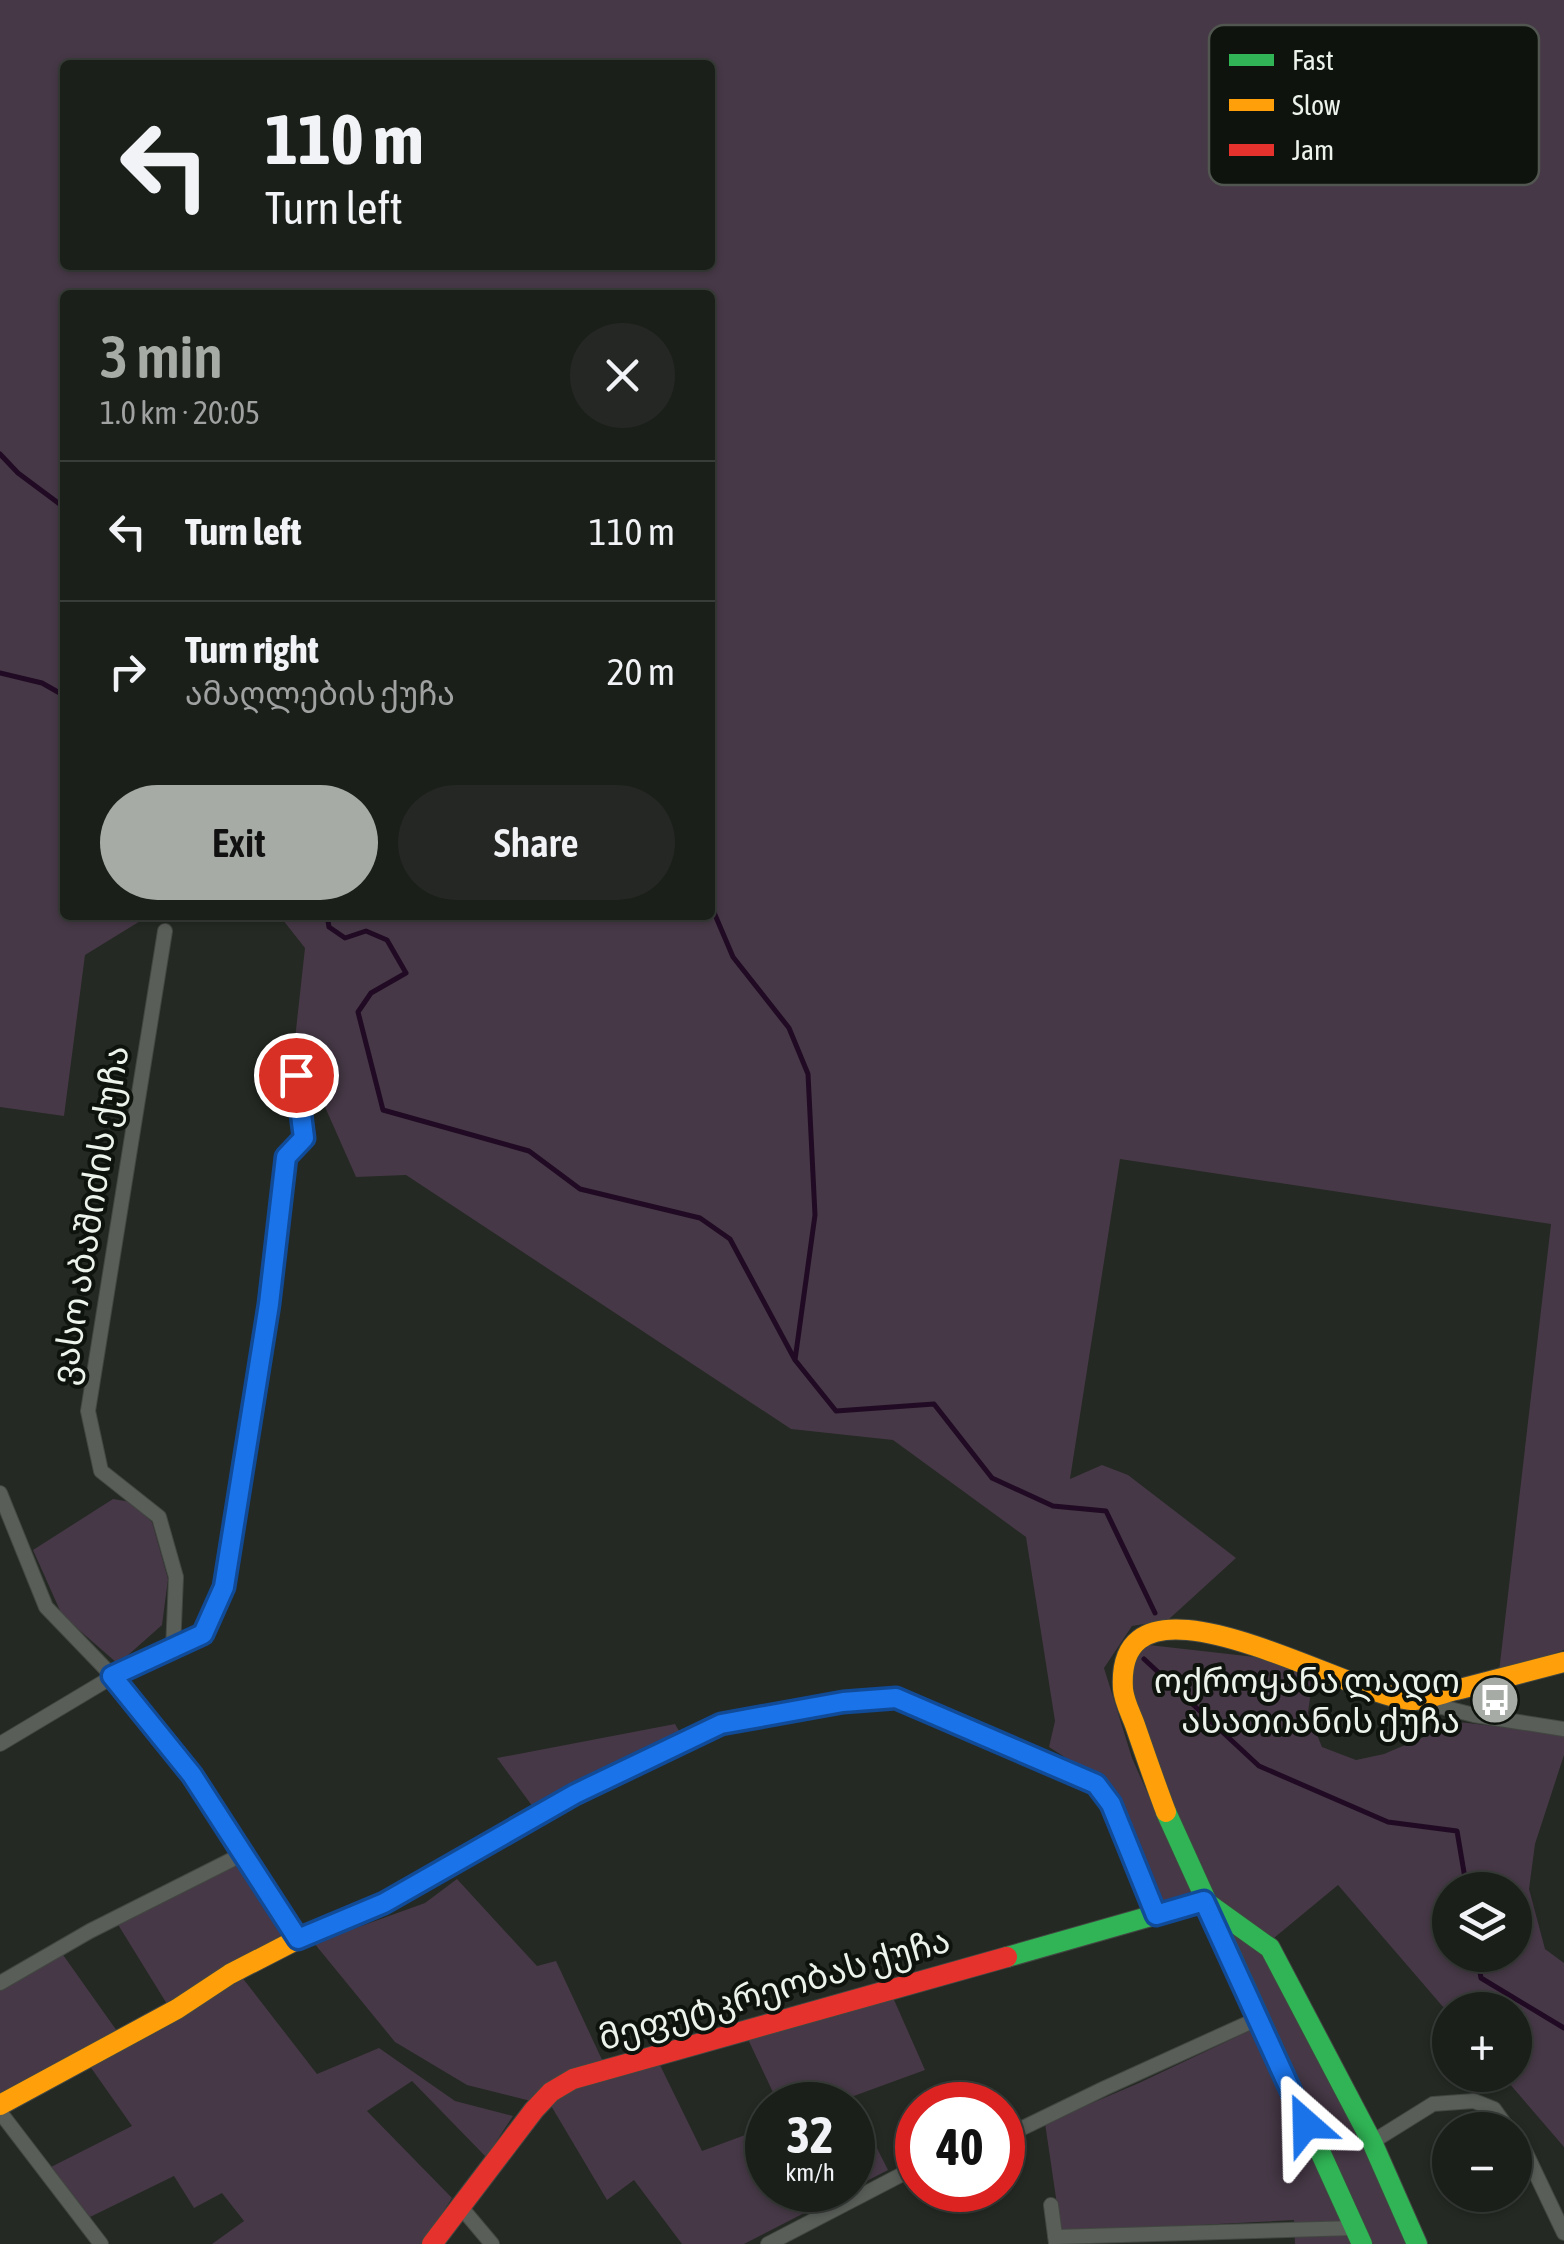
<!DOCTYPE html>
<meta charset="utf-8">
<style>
:root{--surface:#1b1f1a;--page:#242723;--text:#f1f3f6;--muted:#a0a2a2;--line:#393d39;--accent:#a6aca5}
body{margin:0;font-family:"Asap Condensed","Noto Sans Georgian",sans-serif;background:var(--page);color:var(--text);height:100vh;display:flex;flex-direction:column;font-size:38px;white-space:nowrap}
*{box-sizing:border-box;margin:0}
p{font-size:32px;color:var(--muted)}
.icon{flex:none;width:55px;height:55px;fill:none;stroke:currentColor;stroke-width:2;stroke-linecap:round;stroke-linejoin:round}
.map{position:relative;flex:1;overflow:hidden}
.sheet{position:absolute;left:60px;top:290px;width:655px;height:630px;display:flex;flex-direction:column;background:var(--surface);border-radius:10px;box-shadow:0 2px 8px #0004,0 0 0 2px var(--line)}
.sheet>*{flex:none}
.top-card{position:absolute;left:60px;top:60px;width:655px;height:210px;border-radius:10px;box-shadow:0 2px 8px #0004,0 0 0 2px var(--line);background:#1b1f1a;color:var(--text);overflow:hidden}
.fabs{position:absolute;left:1432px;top:1872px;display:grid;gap:20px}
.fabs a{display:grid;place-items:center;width:100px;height:100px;border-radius:50%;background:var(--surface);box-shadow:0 2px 8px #0004,0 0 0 2px var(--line);font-size:50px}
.speed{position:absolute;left:745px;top:2082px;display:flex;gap:20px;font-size:50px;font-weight:700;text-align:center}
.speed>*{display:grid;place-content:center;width:130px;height:130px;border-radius:50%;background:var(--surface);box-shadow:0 2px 8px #0004,0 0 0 2px var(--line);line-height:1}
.speed small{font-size:25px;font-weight:400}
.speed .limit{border:15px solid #d22;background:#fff;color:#111}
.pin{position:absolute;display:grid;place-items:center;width:85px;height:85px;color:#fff;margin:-42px;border:5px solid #fff;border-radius:50%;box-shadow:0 2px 10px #0007}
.me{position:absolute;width:110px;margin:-55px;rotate:335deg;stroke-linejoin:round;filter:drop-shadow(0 0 8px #0008)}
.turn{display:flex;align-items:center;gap:35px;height:210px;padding:0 40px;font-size:45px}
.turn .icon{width:130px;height:130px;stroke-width:2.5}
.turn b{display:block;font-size:70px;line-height:85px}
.round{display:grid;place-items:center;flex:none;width:105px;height:105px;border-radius:52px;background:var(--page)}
.overview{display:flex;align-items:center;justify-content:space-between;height:170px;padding:0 40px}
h1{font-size:60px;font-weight:600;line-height:75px;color:var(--accent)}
.primary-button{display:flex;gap:20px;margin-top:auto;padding:20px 40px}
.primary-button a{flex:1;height:115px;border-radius:60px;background:var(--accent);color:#111;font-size:40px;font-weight:600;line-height:115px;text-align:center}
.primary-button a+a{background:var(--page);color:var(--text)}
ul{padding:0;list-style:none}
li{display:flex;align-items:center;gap:30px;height:140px;padding:0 40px;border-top:2px solid var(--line)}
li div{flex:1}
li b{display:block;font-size:38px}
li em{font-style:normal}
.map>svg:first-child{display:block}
.green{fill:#463846;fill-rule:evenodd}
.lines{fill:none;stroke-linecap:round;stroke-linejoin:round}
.stream{stroke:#210b24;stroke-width:5}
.street-casing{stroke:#424741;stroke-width:16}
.fast-casing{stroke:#424741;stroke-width:22}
.slow-casing{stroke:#424741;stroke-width:22}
.jam-casing{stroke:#424741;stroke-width:22}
.street{stroke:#5a5e59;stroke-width:14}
.fast{stroke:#30b455;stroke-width:20}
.slow{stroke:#ff9f0a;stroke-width:20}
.jam{stroke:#e5322d;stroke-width:20}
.route-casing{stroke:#114b97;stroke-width:25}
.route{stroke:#1a73e8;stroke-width:18}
.labels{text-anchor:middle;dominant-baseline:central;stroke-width:8;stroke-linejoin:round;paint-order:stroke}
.street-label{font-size:35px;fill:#ecf3eb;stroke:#0f130e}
.poi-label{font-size:35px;fill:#ecf3eb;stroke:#0f130e;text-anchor:end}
.key{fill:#0f130e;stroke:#515650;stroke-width:2.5}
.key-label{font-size:28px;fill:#ecf3eb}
</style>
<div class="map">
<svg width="1564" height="2244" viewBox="0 0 1564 2244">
<rect width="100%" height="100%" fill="#242923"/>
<path class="green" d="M 0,0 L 1564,0 L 1564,1650 L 1499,1672 L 1551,1224 L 1120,1159 L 1070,1479 L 1102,1465 L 1128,1475 L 1236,1558 L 1168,1620 L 1132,1626 L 1104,1668 L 1132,1758 L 1191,1892 L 1161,1904 L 1110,1786 L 1049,1747 L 1055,1721 L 1026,1537 L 893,1440 L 791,1429 L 406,1175 L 356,1177 L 295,1039 L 305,948 L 279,915 L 710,915 L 710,295 L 65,295 L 65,915 L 150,915 L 85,955 L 64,1116 L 0,1107 ZM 65,65 L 710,65 L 710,265 L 65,265 Z
M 113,1499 L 131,1502 L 152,1522 L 168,1579 L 162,1625 L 118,1664 L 62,1615 L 33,1550 Z
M 1149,1645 L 1255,1657 L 1313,1675 L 1308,1713 L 1322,1747 L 1356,1760 L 1384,1754 L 1459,1722 L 1564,1734 L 1564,1755 L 1535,1844 L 1529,1889 L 1545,1949 L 1564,1963 L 1564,2147 L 1502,2075 L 1515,2075 L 1515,2010 L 1450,2010 L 1450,2015 L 1338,1885 L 1268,1943 L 1208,1896 L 1128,1691 L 1131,1660 L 1139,1646 ZM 1450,1890 L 1515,1890 L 1515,1955 L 1450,1955 Z
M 675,1724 L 679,1731 L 533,1807 L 497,1758 Z
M 241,1860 L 289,1937 L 167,2004 L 117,1923 Z
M 457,1879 L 537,1966 L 556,1961 L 604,2064 L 557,2076 L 531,2101 L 467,2085 L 395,2042 L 314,1943 L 425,1903 Z
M 1214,1915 L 1267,1956 L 1393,2204 L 1408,2244 L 1368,2244 Z
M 61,1952 L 117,2031 L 0,2098 L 0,1988 Z
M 241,1976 L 317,2074 L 379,2048 L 455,2101 L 513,2116 L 486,2157 L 412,2081 L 367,2111 L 452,2198 L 422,2244 L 212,2244 L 244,2221 L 222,2193 L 194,2208 L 174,2176 L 90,2217 L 49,2168 L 132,2126 L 87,2062 Z
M 891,1993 L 925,2070 L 851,2097 L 888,2170 L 853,2188 L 852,2105 L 779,2105 L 746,2035 Z
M 1253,2029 L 1353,2244 L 1295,2244 L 1294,2220 L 1061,2232 L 1045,2123 L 1139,2083 Z
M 658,2061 L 702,2151 L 767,2127 L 768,2190 L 849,2190 L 744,2244 L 682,2244 L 634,2180 L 607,2200 L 550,2104 L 583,2085 Z"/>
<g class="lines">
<path class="stream" d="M 0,454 L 18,473 L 65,508
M 0,673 L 42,683 L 65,696
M 710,903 L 733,957 L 789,1028 L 808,1074 L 815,1215 L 795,1360
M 327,915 L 329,927 L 345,938 L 366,931 L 387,940 L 406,973 L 371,993 L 358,1012 L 383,1110 L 529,1151 L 580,1189 L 700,1218 L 730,1239 L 795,1360 L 836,1411 L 934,1404 L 992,1478 L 1053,1506 L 1106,1511 L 1155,1613
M 1144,1659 L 1259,1766 L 1388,1822 L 1457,1831 L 1467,1890
M 1477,1955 L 1481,1978 L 1564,2028"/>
<g class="street-casing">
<path id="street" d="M 165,931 L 88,1411 L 101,1471 L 159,1517 L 176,1577 L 173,1650
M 0,1493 L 46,1607 L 123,1687 L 192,1775 L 298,1939
M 1418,1701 L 1474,1715 L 1564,1729
M 0,1744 L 112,1677 L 203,1634 L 224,1587 L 269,1304 L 286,1157 L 304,1138 L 292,1043
M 0,1983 L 90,1931 L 243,1854
M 0,2112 L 101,2244
M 1002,2138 L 1105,2088 L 1257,2019
M 1515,2138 L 1525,2151 L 1564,2233
M 1372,2142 L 1433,2104 L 1474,2101 L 1494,2109 L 1509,2130
M 1051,2205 L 1056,2243
M 460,2206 L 492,2244
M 1055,2237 L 1355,2228
M 768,2244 L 918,2166"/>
</g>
<g class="fast-casing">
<path id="fast" d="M 732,1722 L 843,1702 L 896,1698 L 1095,1784 L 1111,1804 L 1156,1915
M 1166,1812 L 1362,2244
M 1207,1903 L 1270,1948 L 1372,2142 L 1417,2244
M 1007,1957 L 1204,1901"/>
</g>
<g class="slow-casing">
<path id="slow" d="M 1166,1812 C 1155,1783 1145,1754 1135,1725 C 1131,1714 1124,1701 1123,1689 C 1114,1548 1357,1702 1415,1700 C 1429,1699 1446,1692 1460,1689 C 1495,1680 1529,1671 1564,1662
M 0,2105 L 177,2009 L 230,1974 L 298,1939 L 384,1903 L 575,1795 L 721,1724 L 732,1722"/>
</g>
<g class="jam-casing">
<path id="jam" d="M 432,2244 L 534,2110 L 551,2092 L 573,2079 L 1007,1957"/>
</g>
<use href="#street" class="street"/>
<use href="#fast" class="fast"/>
<use href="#slow" class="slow"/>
<use href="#jam" class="jam"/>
</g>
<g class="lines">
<g class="route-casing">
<path id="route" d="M 296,1075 L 304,1138 L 286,1157 L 269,1304 L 224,1587 L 203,1634 L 112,1676 L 192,1775 L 298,1939 L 384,1903 L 575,1794 L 721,1724 L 843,1702 L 896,1698 L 1096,1784 L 1111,1804 L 1156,1915 L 1204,1901 L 1306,2124"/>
</g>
<use href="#route" class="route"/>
</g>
<defs>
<g id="bus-disc" transform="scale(2.5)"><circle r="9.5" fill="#a6aca5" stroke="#0f130e"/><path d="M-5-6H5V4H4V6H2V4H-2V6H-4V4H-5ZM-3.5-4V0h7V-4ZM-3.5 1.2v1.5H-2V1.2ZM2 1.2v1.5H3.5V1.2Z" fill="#fff"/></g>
</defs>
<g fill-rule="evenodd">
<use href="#bus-disc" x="1495" y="1700"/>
</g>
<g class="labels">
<g class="street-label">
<text transform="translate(89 1215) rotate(-81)">ვასო აბაშიძის ქუჩა</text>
<text transform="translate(774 1988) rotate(-16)">მეფუტკრეობას ქუჩა</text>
</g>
<g class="poi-label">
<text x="1460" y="1680">ოქროყანა ლადო<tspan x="1460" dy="40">ასათიანის ქუჩა</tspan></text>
</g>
</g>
<rect x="1209" y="25" width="330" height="160" rx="15" class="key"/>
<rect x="1229" y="54" width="45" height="12" fill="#30b455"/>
<rect x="1229" y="99" width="45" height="12" fill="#ff9f0a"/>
<rect x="1229" y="144" width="45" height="12" fill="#e5322d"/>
<g class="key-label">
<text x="1292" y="70">Fast</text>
<text x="1292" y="115">Slow</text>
<text x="1292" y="160">Jam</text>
</g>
</svg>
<div class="fabs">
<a><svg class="icon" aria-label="layers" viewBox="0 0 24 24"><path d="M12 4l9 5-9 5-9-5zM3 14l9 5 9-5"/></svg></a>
<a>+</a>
<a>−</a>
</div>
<div class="speed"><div>32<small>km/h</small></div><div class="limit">40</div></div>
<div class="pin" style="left:296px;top:1075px;background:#d93025"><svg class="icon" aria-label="arrive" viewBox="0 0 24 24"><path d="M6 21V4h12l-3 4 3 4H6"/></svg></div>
<svg class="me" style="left:1306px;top:2124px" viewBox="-20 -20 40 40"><path d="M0-17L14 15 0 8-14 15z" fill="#1a73e8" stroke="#fff" stroke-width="4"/></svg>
<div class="top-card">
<div class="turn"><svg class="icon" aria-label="left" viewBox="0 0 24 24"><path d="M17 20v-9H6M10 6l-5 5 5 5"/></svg><div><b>110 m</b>Turn left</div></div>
</div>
<section class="sheet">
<div class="overview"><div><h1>3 min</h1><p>1.0 km · 20:05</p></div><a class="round"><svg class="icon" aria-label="close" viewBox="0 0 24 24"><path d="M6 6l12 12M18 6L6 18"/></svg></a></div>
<ul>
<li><svg class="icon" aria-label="left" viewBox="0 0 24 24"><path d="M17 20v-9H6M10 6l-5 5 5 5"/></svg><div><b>Turn left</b></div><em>110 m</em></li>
<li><svg class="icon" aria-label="right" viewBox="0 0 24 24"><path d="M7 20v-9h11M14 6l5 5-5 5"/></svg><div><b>Turn right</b><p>ამაღლების ქუჩა</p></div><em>20 m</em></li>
</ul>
<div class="primary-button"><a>Exit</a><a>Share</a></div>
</section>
</div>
